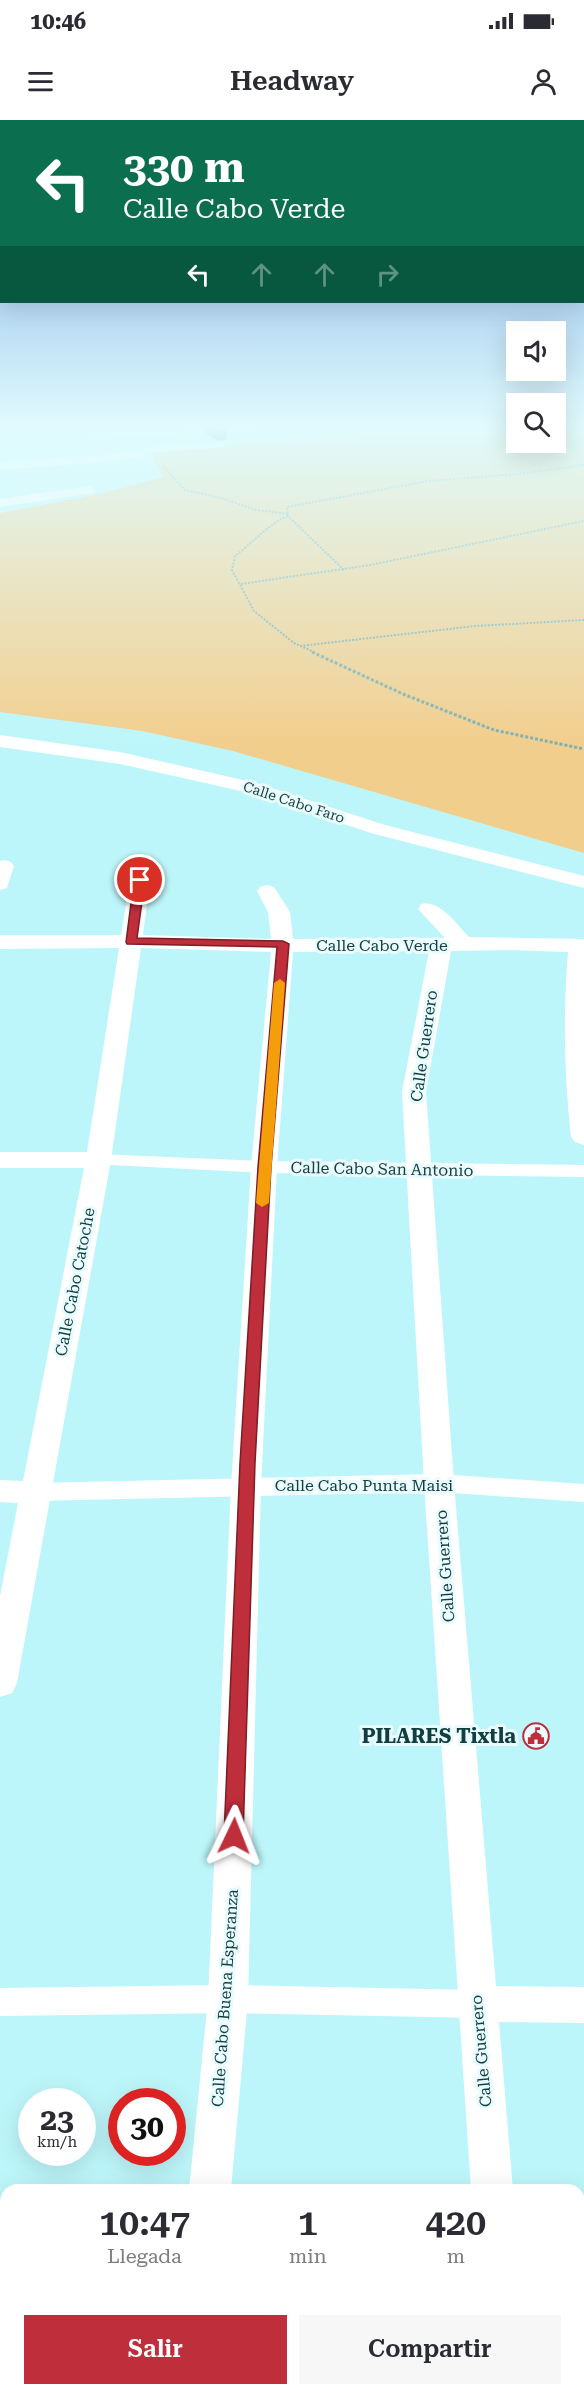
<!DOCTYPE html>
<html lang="es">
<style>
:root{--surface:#fff;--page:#f7f7f7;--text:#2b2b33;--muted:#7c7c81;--accent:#be2e3b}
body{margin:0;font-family:"Roboto Serif",serif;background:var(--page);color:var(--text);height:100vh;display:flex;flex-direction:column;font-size:22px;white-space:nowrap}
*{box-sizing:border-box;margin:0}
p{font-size:20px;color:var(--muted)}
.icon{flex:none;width:33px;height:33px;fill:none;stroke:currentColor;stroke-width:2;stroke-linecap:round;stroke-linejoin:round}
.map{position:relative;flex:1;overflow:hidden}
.drawer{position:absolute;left:0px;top:2064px;width:585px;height:212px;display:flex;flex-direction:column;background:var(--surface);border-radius:18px 18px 0 0;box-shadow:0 6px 24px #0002}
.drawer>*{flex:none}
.banner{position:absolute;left:0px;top:0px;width:585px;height:183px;box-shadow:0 6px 24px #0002;background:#0b6e4f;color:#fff;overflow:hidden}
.controls{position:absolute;left:506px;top:201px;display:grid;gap:12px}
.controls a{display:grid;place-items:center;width:60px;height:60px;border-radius:0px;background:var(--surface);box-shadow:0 6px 24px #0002;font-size:30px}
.speed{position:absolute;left:18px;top:1968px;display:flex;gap:12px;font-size:30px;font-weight:700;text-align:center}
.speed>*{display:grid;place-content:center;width:78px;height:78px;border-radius:50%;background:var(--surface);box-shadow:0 6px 24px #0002;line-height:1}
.speed small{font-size:15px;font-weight:400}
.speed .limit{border:9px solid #d22;background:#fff;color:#111}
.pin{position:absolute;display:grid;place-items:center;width:51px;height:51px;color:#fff;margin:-26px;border:3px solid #fff;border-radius:50%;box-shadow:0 2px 6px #0007}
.me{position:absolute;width:66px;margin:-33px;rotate:2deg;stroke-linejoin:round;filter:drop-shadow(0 0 4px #0008)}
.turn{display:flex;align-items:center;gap:21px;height:126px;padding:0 24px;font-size:27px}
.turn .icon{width:78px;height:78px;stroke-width:2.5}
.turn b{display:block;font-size:42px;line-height:51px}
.lanes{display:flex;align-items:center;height:57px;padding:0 24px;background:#0003;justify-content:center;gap:30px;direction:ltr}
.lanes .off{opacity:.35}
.eta{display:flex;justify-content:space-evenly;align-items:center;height:102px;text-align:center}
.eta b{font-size:36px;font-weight:600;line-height:42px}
.action{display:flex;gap:12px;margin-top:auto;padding:12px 24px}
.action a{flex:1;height:69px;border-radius:0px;background:var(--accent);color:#fff;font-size:24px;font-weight:600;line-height:69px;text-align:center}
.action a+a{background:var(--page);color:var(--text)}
.status{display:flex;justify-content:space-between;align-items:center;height:42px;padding:0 30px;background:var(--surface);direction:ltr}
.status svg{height:16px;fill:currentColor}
header{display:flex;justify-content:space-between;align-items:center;height:78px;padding:0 24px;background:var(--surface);font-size:27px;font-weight:600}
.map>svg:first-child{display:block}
.green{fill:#f2ce8d}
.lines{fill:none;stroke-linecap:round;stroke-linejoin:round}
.path-far1{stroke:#7bb0b4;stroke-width:2;stroke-dasharray:2 1.5;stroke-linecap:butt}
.path{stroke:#7bb0b4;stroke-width:3;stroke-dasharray:3 2;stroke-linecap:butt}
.pedestrian{fill:#fff;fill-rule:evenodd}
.minor{fill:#fff;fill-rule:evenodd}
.wall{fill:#0f555a}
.shaded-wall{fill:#0c454a}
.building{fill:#116369;stroke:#0c454a;stroke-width:1.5}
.route{fill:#be2e3b;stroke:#7c1e26;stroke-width:1.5}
.slow{fill:#f59e0b}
.labels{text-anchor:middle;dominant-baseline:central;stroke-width:6;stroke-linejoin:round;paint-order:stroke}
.far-street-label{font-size:14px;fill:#103e41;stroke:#e9fbfd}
.street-label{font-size:16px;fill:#103e41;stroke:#e9fbfd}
.near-poi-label{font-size:20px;font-weight:bold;fill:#103e41;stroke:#e9fbfd;text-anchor:end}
</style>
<div class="status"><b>10:46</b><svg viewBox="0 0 49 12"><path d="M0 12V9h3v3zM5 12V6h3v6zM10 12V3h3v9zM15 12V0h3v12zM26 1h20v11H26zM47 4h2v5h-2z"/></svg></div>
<header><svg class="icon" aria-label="menu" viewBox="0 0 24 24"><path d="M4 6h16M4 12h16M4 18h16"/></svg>Headway<svg class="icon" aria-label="person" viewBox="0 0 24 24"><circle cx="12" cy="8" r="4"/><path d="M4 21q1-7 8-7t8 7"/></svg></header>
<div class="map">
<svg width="584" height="2275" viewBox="0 0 584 2275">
<rect width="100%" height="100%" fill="#bdf6fa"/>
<path class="green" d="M 418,307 L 516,307 L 516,322 L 555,322 L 555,307 L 584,307 L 584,733 L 233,631 L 142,611 L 0,592 L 0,393 L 99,374 L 163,357 L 151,332 Z"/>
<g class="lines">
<path class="path-far1" d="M 62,307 L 75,311
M 163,346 L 185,370 L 221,378 L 256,390 L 288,394
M 288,396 C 271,402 251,424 235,436 L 232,450 L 254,491 L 294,523 L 316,533
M 344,450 L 288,396 L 287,387 L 428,361 L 529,353 L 584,345
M 241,464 L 370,445 L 584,401
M 300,526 L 475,506 L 584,500"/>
<path class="path" d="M 312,532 L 403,574 L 494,610 L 584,629"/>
<path class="pedestrian" d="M 216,307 L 305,307 L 300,310 L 91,318 L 86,315 L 91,312 Z
M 221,322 L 225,323 L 225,327 L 150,333 L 144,337 L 95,342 L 90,339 L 95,336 L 140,331 L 146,327 Z
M 98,1034 L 264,1041 L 584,1045 L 584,1057 L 264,1053 L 91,1044 L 88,1040 L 91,1036 Z
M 439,1354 L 584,1364 L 584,1382 L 439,1372 L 35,1381 L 27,1378 L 23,1372 L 27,1366 L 35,1363 Z
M 228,1865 L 477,1870 L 488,1874 L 492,1884 L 488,1894 L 477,1898 L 228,1893 L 0,1896 L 0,1868 Z"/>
<path class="minor" d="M 95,335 L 100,336 L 102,339 L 100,342 L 0,350 L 0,342 Z
M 89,366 L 96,370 L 94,373 L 0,387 L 0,379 Z
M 0,615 L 120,632 L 256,663 L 385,705 L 584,756 L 584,768 L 371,713 L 250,673 L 120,644 L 0,627 Z
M 4,740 L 11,742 L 14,746 L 7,768 L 0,770 L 0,741 Z
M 140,754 L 147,756 L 150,760 L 143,815 L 271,819 L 268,792 L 257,771 L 260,767 L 267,765 L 274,767 L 290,792 L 293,819 L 445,818 L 418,789 L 421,784 C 441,780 456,804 469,817 L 584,819 L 584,1025 L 575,1022 L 571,1017 C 564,955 563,894 568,832 L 508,830 L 451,831 L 426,972 L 454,1363 L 496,1866 L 584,1867 L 584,1903 L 499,1902 L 513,2070 L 471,2070 L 424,1363 L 402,972 L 429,831 L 293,832 L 277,1047 L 261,1366 L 248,1879 L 231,2070 L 189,2070 L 208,1879 L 231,1366 L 251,1047 L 271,832 L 141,828 L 111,1040 L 17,1563 L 12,1573 L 0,1577 L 0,1476 L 18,1383 L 0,1382 L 0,1360 L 23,1361 L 84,1048 L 0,1048 L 0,1032 L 87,1032 L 119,828 L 0,829 L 0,815 L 121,815 L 130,760 L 133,756 Z
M 584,2229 L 584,2275 L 577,2275 L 564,2270 L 579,2270 L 579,2230 Z
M 169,2270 L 215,2270 L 215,2275 L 169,2275 Z
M 417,2270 L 502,2270 L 500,2275 L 415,2275 Z"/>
</g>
<path class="wall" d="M 204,307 L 222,307 L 227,319 L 218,321 L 205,313 Z"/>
<path class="shaded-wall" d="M 227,310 L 227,319 L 218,321 L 217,311 Z"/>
<path class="building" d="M 210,307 L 222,307 L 227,310 L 217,311 Z"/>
<linearGradient id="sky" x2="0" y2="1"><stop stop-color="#72a4e1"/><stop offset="0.49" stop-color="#e1fbfd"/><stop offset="1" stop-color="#e1fbfd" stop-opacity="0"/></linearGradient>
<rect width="584" height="626" fill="url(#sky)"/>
<path class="route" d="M 140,757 L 145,760 L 137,818 L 283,821 L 289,824 L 271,1047 L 255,1343 L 243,1716 L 240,1722 L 234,1724 L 227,1722 L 224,1716 L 240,1343 L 258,1047 L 277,827 L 127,824 L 126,822 L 134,760 Z"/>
<path class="slow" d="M 280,859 L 285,863 L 269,1083 L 262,1087 L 256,1083 L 274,863 Z"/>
<defs>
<g id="civic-ring" transform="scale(1.35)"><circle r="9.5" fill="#e9fbfd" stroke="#be2e3b" stroke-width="1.5"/><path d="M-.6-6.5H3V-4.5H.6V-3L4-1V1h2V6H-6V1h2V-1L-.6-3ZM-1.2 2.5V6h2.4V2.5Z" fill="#be2e3b"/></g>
</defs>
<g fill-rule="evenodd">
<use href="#civic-ring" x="536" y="1616"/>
</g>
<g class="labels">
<g class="far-street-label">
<text transform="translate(294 682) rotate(18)">Calle Cabo Faro</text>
</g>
<g class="street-label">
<text x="382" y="825">Calle Cabo Verde</text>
<text transform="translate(424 926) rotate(-82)">Calle Guerrero</text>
<text transform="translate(382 1049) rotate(1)">Calle Cabo San Antonio</text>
<text transform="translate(75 1162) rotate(-79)">Calle Cabo Catoche</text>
<text x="364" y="1365">Calle Cabo Punta Maisi</text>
<text transform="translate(445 1446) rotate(-94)">Calle Guerrero</text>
<text transform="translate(225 1878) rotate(-86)">Calle Cabo Buena Esperanza</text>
<text transform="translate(481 1931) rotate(-95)">Calle Guerrero</text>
</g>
<g class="near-poi-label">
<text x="516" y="1616">PILARES Tixtla</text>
</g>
</g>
</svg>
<div class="controls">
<a><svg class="icon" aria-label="sound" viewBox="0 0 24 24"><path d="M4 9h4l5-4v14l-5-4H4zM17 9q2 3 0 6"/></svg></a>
<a><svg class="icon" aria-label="search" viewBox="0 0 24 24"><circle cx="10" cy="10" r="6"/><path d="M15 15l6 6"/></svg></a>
</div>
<div class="speed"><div>23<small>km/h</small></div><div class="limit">30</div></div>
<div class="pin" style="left:140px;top:760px;background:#d93025"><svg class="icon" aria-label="arrive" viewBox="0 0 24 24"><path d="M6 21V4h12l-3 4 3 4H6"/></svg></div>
<svg class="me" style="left:234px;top:1716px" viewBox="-20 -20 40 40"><path d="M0-17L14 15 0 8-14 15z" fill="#be2e3b" stroke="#fff" stroke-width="4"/></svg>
<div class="banner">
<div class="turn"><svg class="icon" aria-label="left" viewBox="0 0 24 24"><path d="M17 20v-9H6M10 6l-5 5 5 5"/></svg><div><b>330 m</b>Calle Cabo Verde</div></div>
<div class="lanes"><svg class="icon" aria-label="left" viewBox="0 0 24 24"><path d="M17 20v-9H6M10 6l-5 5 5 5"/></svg><svg class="icon off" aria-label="ahead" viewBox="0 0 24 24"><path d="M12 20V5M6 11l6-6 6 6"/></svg><svg class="icon off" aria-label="ahead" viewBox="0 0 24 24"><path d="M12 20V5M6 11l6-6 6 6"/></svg><svg class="icon off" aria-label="right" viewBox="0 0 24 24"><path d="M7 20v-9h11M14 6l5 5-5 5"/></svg></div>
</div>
<section class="drawer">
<div class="eta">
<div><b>10:47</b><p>Llegada</p></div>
<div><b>1</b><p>min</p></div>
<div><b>420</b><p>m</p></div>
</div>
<div class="action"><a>Salir</a><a>Compartir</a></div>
</section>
</div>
